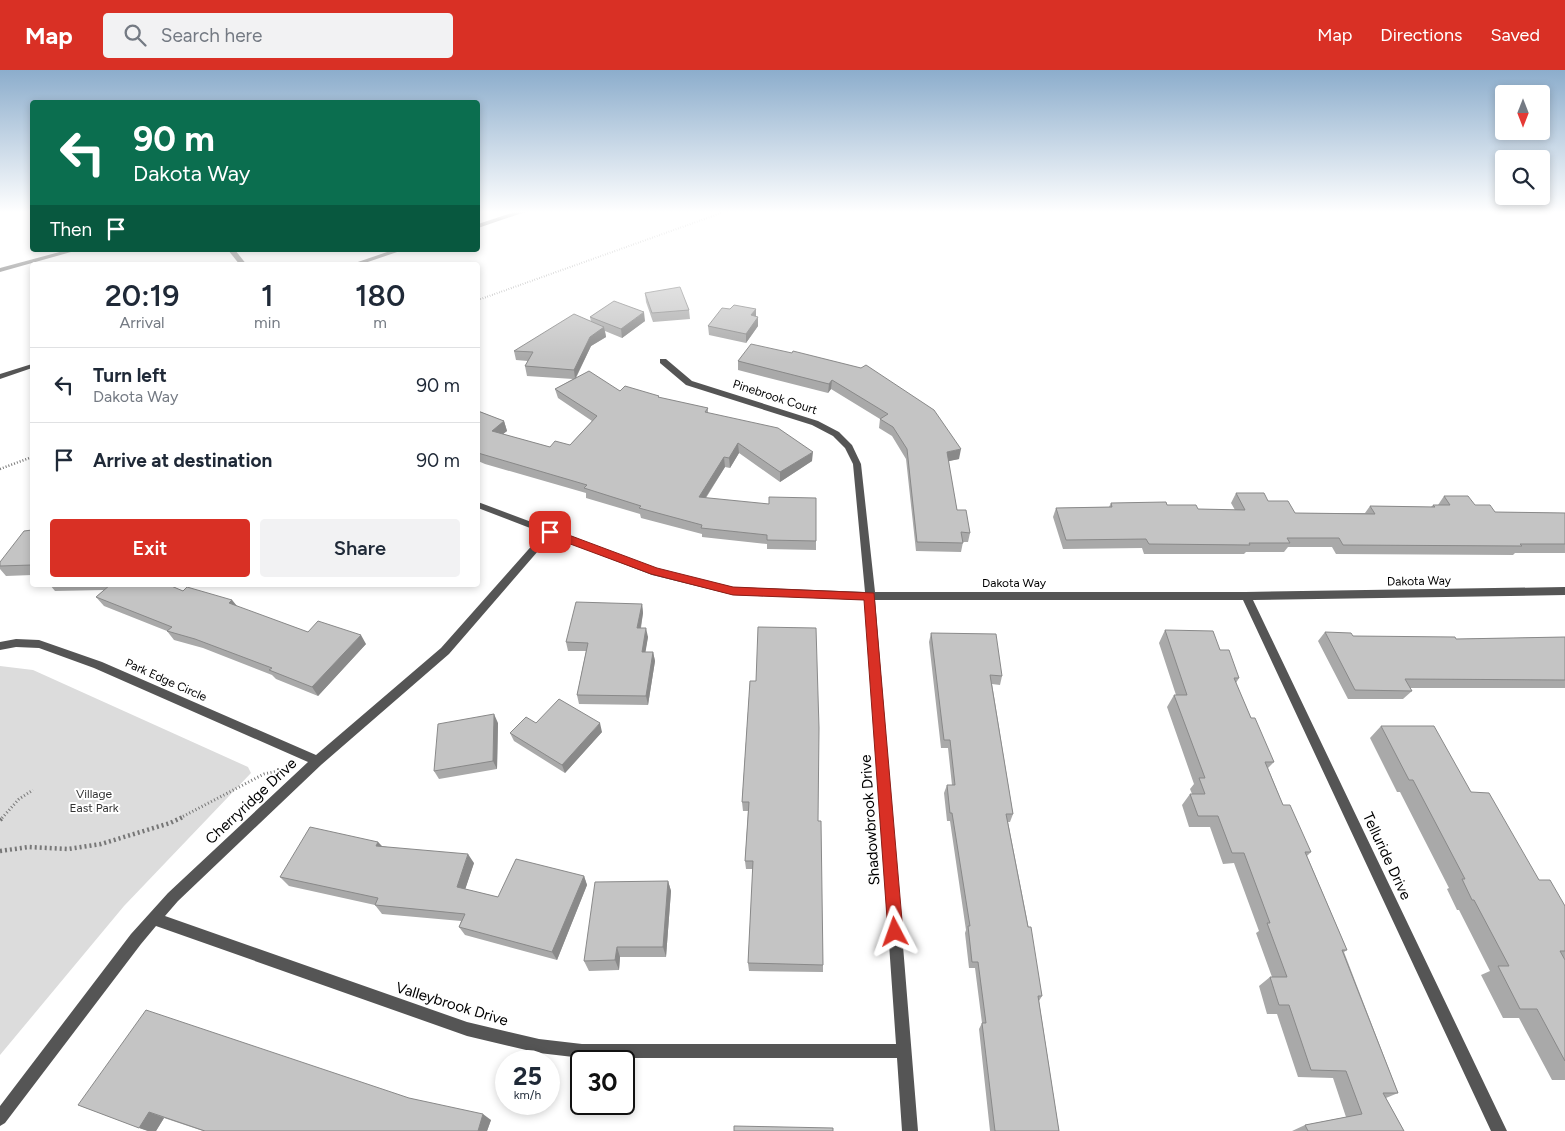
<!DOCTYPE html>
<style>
:root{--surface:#fff;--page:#f2f2f3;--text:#1f2937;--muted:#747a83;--line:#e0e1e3;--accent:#d93025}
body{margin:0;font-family:Figtree,sans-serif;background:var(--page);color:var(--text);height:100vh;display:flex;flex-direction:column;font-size:19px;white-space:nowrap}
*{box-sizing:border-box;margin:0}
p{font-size:16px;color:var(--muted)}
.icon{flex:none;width:28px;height:28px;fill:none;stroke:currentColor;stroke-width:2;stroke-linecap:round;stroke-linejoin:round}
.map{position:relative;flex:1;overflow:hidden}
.drawer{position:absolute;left:30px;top:192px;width:450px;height:325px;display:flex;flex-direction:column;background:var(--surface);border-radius:5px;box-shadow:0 2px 8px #0003}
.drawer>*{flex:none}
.banner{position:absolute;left:30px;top:30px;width:450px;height:152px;border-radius:5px;box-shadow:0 2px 8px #0003;background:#0b6e4f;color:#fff;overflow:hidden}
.needle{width:32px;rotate:180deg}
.tools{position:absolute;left:1495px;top:15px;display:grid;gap:10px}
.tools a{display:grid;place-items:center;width:55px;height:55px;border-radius:5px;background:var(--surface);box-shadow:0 2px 8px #0003;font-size:25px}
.speed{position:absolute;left:495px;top:980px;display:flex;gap:10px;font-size:25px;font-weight:700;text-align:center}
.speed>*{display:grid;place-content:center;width:65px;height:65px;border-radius:50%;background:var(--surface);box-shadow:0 2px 8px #0003;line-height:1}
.speed small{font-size:12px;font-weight:400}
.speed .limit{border:2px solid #111;border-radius:8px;background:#fff;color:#111}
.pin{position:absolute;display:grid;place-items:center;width:42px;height:42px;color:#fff;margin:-21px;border-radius:10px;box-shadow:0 2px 8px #0006}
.me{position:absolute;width:55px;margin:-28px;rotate:356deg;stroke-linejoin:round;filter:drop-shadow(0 0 4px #0008)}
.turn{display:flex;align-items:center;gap:18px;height:105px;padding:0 20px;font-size:22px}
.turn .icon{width:65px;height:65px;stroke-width:2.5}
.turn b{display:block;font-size:35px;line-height:42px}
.then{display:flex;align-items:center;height:48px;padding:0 20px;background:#0003;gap:10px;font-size:19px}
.eta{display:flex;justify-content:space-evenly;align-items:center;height:85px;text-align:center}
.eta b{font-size:30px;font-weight:600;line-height:35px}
.cta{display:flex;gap:10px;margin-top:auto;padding:10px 20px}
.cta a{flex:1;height:58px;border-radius:5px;background:var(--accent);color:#fff;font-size:20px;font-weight:600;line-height:58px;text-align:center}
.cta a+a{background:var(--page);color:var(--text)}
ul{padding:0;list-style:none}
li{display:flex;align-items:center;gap:15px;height:75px;padding:0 20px;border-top:1px solid var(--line)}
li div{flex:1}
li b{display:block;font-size:19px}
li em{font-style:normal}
header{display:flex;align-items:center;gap:30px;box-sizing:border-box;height:70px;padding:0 25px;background:var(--accent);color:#fff}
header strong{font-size:24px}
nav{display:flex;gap:28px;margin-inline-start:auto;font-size:18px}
.search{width:350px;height:45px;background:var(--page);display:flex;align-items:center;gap:12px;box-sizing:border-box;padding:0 18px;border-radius:5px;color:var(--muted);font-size:19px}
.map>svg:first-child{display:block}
.green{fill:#dcdcdc}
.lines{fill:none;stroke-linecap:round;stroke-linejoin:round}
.path-far3{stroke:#777;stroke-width:2;stroke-dasharray:0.5 2;stroke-linecap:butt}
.path-far2{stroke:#777;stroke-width:2.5;stroke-dasharray:1 2;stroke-linecap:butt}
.path-far1{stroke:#777;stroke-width:3;stroke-dasharray:1 2.5;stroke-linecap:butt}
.path{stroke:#777;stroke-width:4.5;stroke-dasharray:2 3;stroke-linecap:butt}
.service{fill:#555;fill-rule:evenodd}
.minor{fill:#555;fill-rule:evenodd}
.wall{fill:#a9a9a9}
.shaded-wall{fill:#898989}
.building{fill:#c4c4c4;stroke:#898989}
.route{fill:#d93025;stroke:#8d1f18}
.labels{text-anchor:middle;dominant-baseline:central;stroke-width:4;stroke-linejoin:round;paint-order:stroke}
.street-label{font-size:12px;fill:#000;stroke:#fff}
.park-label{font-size:12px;fill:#333;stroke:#fff}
.near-street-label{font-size:15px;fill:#000;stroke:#fff}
</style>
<header>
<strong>Map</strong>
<div class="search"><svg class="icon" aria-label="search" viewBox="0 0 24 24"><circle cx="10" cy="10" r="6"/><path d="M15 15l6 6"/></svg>Search here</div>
<nav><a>Map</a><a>Directions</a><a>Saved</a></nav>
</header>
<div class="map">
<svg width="1565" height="1061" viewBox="0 0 1565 1061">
<rect width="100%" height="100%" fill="#fff"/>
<path class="green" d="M 0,596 L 33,600 L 248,697 L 251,703 L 124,836 L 0,985 Z"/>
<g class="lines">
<path class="path-far3" d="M 478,230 L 727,141"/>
<path class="path-far2" d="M 0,399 L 32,387"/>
<path class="path-far1" d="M 2,748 L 19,729 L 33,720
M 180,748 L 264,704 L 278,701"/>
<path class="path" d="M 0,750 L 3,747
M 0,781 L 29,777 L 68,779 L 101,774 L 170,753 L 183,747"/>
<path class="service" d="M 518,141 L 528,141 L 478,158 L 478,154 Z
M 393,180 L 403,180 L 359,195 L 349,195 Z"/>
<path class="minor" d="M 67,180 L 78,180 L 0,202 L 0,198 Z
M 228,180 L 235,180 L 247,195 L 240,195 Z
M 660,289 L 666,289 L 692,311 L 818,351 L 839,362 L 852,375 L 861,394 L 875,522 L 1246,522 L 1565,517 L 1565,525 L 1253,530 L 1507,1061 L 1491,1061 L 1243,530 L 875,530 L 918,1061 L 902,1061 L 897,988 L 582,988 L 539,983 L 467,966 L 156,856 L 141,874 L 5,1053 L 0,1056 L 0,1036 L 131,864 L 168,823 L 308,692 L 94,598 L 39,578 L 16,577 L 0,580 L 0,572 L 16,569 L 39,570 L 102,592 L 316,685 L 441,578 L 543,463 L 478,438 L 478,432 L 657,499 L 733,517 L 865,522 L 853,394 L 845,378 L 833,366 L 812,355 L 686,315 L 660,293 ZM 551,466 L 652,505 L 733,525 L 865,530 L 896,974 L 582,974 L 539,969 L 467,952 L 165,846 L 178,831 L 321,695 L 449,584 Z
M 32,294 L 32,298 L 0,309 L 0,304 Z"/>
</g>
<path class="wall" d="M 645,223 L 689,240 L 690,249 L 653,252 L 646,232 Z
M 730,239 L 756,239 L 756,246 L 758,256 L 746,273 L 709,265 L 708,256 Z
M 590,247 L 645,251 L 622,268 L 605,261 L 606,267 L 591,276 L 576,308 L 620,321 L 660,328 L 708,338 L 708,343 L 812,391 L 780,412 L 739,383 L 730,398 L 725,397 L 706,428 L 816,471 L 816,480 L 767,479 L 767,474 L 702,467 L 702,464 L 641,448 L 640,444 L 586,428 L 586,423 L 485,394 L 478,391 L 478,341 L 504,351 L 507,361 L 503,364 L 550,377 L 570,375 L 592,351 L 558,328 L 555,319 L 573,309 L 527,306 L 525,296 L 528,291 L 516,290 L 514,281 L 591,252 Z
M 792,283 L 959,389 L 948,391 L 957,440 L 970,463 L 968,472 L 963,472 L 961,482 L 916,481 L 906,389 L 892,366 L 879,358 L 880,349 L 831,319 L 828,323 L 738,300 L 738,291 Z
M 1236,423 L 1268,431 L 1295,443 L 1365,443 L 1370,436 L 1431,437 L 1433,435 L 1438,435 L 1444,426 L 1475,435 L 1495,442 L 1565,443 L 1565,483 L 1515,483 L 1513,485 L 1336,484 L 1332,477 L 1288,477 L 1284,482 L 1246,482 L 1244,484 L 1144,484 L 1142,478 L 1063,479 L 1053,447 L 1056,438 L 1109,437 L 1111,433 L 1167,435 L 1198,439 L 1235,440 L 1231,433 Z
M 32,460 L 32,505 L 6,506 L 0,499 L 0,492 Z
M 50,515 L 169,515 L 183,521 L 232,530 L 238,537 L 308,562 L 366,574 L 318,626 L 276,609 L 272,605 L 203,578 L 174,570 L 167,561 L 104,536 L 96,527 L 104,520 L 55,521 Z
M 642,534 L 643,543 L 641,558 L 648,567 L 645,582 L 653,582 L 655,591 L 648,635 L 579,634 L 577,625 L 586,581 L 568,581 L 566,572 Z
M 1165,560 L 1220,580 L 1239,608 L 1236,613 L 1251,648 L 1274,692 L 1268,698 L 1283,735 L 1311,782 L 1307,786 L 1347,880 L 1344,882 L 1398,1023 L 1386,1028 L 1404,1061 L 1292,1061 L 1305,1055 L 1346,1047 L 1333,1008 L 1298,1007 L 1277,944 L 1267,944 L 1259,916 L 1270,907 L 1272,907 L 1256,863 L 1259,861 L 1234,793 L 1223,794 L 1210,757 L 1189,757 L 1182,735 L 1190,724 L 1192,724 L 1190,719 L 1194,714 L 1167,637 L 1174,625 L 1176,625 L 1159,573 Z
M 1325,562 L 1353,566 L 1456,569 L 1565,567 L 1565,618 L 1410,618 L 1412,621 L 1403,629 L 1348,629 L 1318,571 Z
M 931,563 L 1002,606 L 1000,615 L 992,614 L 1013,744 L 1010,752 L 1008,752 L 1042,926 L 1039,931 L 1059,1061 L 990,1061 L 979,959 L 982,953 L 975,898 L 969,898 L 965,863 L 966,860 L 950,751 L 947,751 L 944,723 L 947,715 L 952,715 L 948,678 L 941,678 L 929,572 Z
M 750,611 L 818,751 L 823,895 L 823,902 L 749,901 L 748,893 L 753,799 L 746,799 L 745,791 L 748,741 L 743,741 L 742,732 Z
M 498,653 L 497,699 L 439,709 L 434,701 Z
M 536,653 L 602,662 L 565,703 L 514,671 L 510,663 Z
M 1381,656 L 1471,722 L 1539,810 L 1565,836 L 1565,1010 L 1552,1010 L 1519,948 L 1503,948 L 1481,905 L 1490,901 L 1459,840 L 1457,840 L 1447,819 L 1449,818 L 1400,722 L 1397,722 L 1370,668 Z
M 378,772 L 382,776 L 474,793 L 465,819 L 498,827 L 584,806 L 587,815 L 557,890 L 465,865 L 459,857 L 461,851 L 382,844 L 375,835 L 289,816 L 280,807 Z
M 668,811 L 671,821 L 666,887 L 620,887 L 619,900 L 589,901 L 584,891 Z
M 409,1028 L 491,1050 L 487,1061 L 203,1061 L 164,1048 L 156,1061 L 148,1061 L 78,1035 Z"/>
<path class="shaded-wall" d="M 756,239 L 756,248 L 751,245 Z
M 644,242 L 645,251 L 622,268 L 621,259 Z
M 758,247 L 758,256 L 746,273 L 746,264 Z
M 604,257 L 606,267 L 591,276 L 575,309 L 574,300 L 590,267 Z
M 832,310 L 831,319 L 828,323 L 829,314 Z
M 504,351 L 507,361 L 495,370 L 492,361 Z
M 738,373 L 739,383 L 730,398 L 729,388 Z
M 961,379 L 959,389 L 945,392 L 947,382 Z
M 813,382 L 812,391 L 780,412 L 780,402 Z
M 724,387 L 725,397 L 700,436 L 699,427 Z
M 232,530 L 239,539 L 229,533 Z
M 642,534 L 643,543 L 639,567 L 637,558 Z
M 646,558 L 648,567 L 644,591 L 642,582 Z
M 361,565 L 366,574 L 318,626 L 312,617 Z
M 653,582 L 655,591 L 648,635 L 646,626 Z
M 494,644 L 498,653 L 497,699 L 493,691 Z
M 600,653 L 602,662 L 565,703 L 562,695 Z
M 378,772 L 386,781 L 376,776 Z
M 468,784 L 474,793 L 463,826 L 457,817 Z
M 584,806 L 587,815 L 557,890 L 552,882 Z
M 668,811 L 671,821 L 666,887 L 663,877 Z
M 617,877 L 620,887 L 619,900 L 615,890 Z
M 149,1042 L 164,1048 L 156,1061 L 148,1061 L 139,1058 Z
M 483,1044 L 491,1050 L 487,1061 L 478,1061 Z"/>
<path class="building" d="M 680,217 L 689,240 L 652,243 L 645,223 Z
M 614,231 L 644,242 L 621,259 L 590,247 Z
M 734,235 L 756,239 L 751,245 L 758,247 L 746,264 L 708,256 L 722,238 L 730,239 Z
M 574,244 L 604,257 L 590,267 L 574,300 L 525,296 L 533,282 L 514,281 Z
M 751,274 L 792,283 L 793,281 L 861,298 L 866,295 L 934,340 L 961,379 L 947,382 L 957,440 L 966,440 L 970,463 L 961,462 L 963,473 L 917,472 L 907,379 L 893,357 L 880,349 L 888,344 L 832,310 L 829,314 L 738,291 Z
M 589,301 L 620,321 L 625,316 L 659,326 L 658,327 L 708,338 L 705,342 L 778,358 L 813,382 L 780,402 L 738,373 L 729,388 L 724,387 L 699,427 L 769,434 L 769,427 L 816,428 L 816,471 L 767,470 L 767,465 L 701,458 L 702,455 L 639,438 L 641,436 L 584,418 L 587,415 L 478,383 L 478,341 L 504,351 L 492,361 L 550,377 L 555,371 L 570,375 L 597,346 L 555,319 Z
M 1236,423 L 1264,423 L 1268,431 L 1288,431 L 1295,443 L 1375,444 L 1370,436 L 1435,437 L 1433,435 L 1450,435 L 1444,426 L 1468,426 L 1475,435 L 1490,435 L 1495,442 L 1565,443 L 1565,474 L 1520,474 L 1522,476 L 1343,475 L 1339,468 L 1287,468 L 1290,473 L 1249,473 L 1250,475 L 1149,474 L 1146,469 L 1066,470 L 1056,438 L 1112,437 L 1111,433 L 1166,432 L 1167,435 L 1196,435 L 1198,439 L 1245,440 Z
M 32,460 L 32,495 L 0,496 L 0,492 L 24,461 Z
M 110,515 L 169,515 L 183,521 L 187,517 L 232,530 L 229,533 L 308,562 L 318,551 L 361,565 L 312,617 L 269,600 L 272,598 L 195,569 L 167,561 L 172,557 L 96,527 Z
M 576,532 L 642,534 L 637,558 L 646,558 L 642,582 L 653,582 L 646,626 L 577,625 L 588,573 L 566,572 Z
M 758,557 L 816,558 L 819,658 L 818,751 L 821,751 L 823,895 L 748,893 L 753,791 L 745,791 L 749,732 L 742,732 L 750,611 L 756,611 Z
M 1165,560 L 1213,561 L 1220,580 L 1229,580 L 1239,608 L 1234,608 L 1251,648 L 1255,648 L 1274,692 L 1265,692 L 1283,735 L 1290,735 L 1311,782 L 1305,782 L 1347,880 L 1342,880 L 1398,1023 L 1383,1023 L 1404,1061 L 1308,1061 L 1305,1055 L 1362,1044 L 1346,1001 L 1311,1000 L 1289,935 L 1279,935 L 1270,907 L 1287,907 L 1267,853 L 1270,853 L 1244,783 L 1232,783 L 1218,746 L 1198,746 L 1190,724 L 1205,724 L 1199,708 L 1205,708 L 1174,625 L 1187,625 Z
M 1325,562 L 1351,563 L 1353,566 L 1455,567 L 1456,569 L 1565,567 L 1565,610 L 1405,609 L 1412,621 L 1355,620 Z
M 931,563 L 996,564 L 1002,606 L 990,605 L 1013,744 L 1006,744 L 1028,857 L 1031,857 L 1042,926 L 1038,926 L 1059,1061 L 995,1061 L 982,953 L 986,953 L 978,892 L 972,892 L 968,856 L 970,856 L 952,743 L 950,743 L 947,715 L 955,715 L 950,670 L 944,670 Z
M 559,629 L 600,653 L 562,695 L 510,663 L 526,647 L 536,653 Z
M 494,644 L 493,691 L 434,701 L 438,654 Z
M 1381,656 L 1434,656 L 1471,722 L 1489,723 L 1539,810 L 1550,810 L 1565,836 L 1565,881 L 1560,881 L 1565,890 L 1565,991 L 1537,939 L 1520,939 L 1498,896 L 1509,896 L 1474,830 L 1472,830 L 1462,809 L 1465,809 L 1413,710 L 1409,710 Z
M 310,757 L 378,772 L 376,776 L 468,784 L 457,817 L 498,827 L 516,789 L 584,806 L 552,882 L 459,857 L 465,844 L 375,835 L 378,828 L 280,807 Z
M 668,811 L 663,877 L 617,877 L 615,890 L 584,891 L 595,812 Z
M 146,940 L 409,1028 L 483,1044 L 478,1061 L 205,1061 L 149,1042 L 139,1058 L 78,1035 Z
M 734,1056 L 833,1058 L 833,1061 L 734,1061 Z"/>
<linearGradient id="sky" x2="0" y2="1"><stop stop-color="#8cadcc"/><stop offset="0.49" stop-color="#fff"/><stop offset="1" stop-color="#fff" stop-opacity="0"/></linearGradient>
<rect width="1565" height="290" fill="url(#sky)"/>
<path class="route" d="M 550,458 L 657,498 L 733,517 L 874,523 L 903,862 L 900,867 L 895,870 L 890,867 L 888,862 L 864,530 L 733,525 L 651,504 L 546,465 L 546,459 Z"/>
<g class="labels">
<g class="street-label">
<text transform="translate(775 327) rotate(18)">Pinebrook Court</text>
<text transform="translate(1419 511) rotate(-1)">Dakota Way</text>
<text x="1014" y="513">Dakota Way</text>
<text transform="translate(166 610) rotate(24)">Park Edge Circle</text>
</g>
<g class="park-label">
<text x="94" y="724">Village<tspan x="94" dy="14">East Park</tspan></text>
</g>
<g class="near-street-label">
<text transform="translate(251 731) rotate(-43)">Cherryridge Drive</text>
<text transform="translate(870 750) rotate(-94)">Shadowbrook Drive</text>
<text transform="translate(1387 786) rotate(65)">Telluride Drive</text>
<text transform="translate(452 934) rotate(17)">Valleybrook Drive</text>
</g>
</g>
</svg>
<div class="tools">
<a><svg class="needle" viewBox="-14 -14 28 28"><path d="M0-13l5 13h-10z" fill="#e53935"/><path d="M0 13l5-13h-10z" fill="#747a83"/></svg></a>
<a><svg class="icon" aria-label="search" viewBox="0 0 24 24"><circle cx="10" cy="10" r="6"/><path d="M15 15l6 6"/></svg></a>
</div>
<div class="speed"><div>25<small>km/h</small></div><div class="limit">30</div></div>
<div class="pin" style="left:550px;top:462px;background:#d93025"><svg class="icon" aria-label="arrive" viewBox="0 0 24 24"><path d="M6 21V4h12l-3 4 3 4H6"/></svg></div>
<svg class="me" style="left:895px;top:862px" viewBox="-20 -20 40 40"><path d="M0-17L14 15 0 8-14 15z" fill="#d93025" stroke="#fff" stroke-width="4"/></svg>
<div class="banner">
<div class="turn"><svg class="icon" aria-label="left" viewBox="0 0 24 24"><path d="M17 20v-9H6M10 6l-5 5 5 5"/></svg><div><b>90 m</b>Dakota Way</div></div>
<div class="then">Then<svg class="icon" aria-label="arrive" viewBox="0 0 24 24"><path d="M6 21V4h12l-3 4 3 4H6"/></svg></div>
</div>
<section class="drawer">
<div class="eta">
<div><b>20:19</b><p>Arrival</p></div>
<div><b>1</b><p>min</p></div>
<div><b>180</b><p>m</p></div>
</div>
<ul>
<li><svg class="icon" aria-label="left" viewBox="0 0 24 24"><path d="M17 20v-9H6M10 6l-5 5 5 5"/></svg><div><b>Turn left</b><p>Dakota Way</p></div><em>90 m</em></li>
<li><svg class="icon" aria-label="arrive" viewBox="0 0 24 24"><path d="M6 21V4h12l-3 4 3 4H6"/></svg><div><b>Arrive at destination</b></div><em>90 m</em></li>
</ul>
<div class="cta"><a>Exit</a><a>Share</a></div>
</section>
</div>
